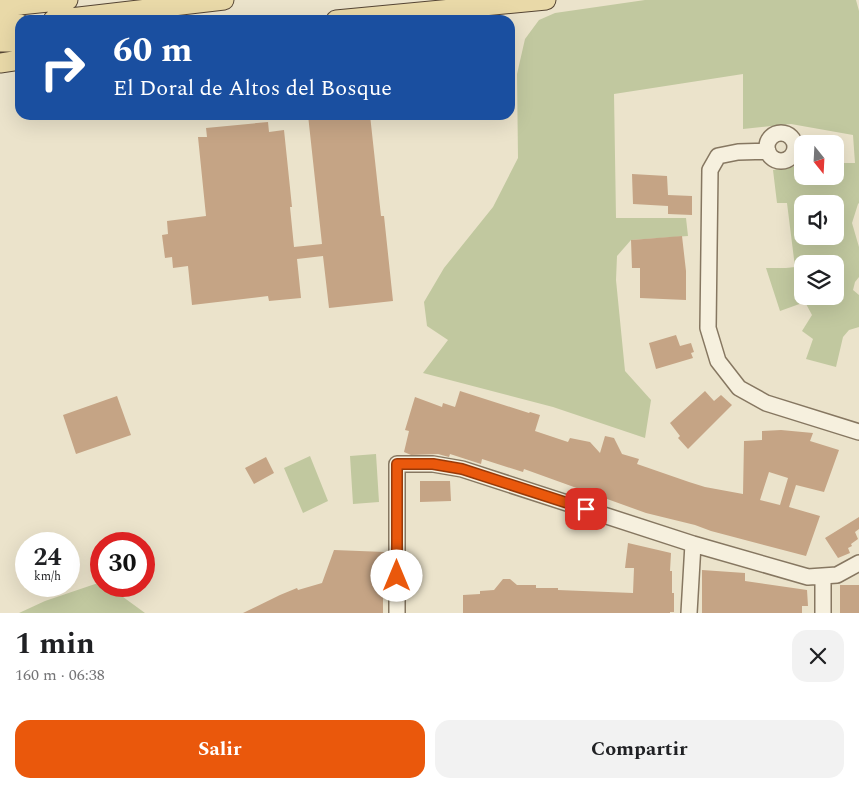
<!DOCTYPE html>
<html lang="es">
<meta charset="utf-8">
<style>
:root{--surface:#fff;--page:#f2f2f2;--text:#202124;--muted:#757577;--accent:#ea580c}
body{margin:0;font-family:Spectral,serif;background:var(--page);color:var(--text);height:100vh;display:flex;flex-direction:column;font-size:19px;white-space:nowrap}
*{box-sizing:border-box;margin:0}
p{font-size:16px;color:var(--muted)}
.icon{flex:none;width:28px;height:28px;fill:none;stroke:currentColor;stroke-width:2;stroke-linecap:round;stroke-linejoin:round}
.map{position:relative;height:613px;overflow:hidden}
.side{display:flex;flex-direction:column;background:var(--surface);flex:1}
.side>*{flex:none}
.banner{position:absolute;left:15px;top:15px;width:500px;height:105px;border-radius:15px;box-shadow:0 5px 20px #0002;background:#1a4fa0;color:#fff;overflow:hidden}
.needle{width:32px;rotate:162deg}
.buttons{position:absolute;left:794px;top:135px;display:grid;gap:10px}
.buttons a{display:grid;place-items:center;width:50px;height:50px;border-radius:10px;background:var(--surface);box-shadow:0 5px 20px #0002;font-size:25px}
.speed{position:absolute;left:15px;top:532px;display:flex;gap:10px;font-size:25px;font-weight:700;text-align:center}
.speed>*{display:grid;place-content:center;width:65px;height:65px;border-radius:50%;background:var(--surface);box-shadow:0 5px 20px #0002;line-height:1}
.speed small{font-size:12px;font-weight:400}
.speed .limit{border:8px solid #d22;background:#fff;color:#111}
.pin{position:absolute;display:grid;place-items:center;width:42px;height:42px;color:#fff;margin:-21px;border-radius:10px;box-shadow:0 2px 8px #0006}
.me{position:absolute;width:55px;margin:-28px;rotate:0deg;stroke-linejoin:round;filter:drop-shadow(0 0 4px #0008)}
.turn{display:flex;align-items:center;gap:18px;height:105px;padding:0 15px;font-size:22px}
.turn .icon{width:65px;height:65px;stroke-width:2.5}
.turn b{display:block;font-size:35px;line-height:42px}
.round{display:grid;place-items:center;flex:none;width:52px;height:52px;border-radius:15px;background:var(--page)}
.summary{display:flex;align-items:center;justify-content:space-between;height:85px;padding:0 15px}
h1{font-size:30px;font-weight:700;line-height:38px}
.primary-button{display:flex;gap:10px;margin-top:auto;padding:10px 15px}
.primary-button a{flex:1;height:58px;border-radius:15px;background:var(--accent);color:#fff;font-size:20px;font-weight:700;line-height:58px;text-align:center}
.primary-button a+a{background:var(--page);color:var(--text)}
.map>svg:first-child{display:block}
.green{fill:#c1c89f;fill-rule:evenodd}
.building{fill:#c5a485;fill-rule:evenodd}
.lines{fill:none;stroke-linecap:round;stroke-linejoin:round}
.minor-casing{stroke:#867761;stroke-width:18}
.major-casing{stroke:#554534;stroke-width:21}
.minor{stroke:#f6f0de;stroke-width:15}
.major{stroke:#e9d9a8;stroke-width:19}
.route-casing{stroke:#983908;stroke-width:12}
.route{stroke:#ea580c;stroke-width:9}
</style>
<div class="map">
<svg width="859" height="613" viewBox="0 0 859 613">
<rect width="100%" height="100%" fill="#ebe3cb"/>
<path class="green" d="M 645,0 L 856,0 L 859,11 L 859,203 L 858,204 L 852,223 L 859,247 L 859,277 L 855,282 L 853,290 L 859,295 L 859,327 L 849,330 L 843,337 L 836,367 L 806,359 L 813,339 L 802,331 L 812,315 L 805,302 L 780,311 L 766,268 L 786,268 L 795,267 L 787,203 L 777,203 L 773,170 L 802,165 L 802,176 L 835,176 L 835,163 L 855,163 L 853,135 L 791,124 L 743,129 L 743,74 L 614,94 L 616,218 L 686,218 L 688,236 L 631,240 L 617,256 L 616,280 L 625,371 L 651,400 L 645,438 L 553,407 L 423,373 L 448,340 L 427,326 L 424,302 L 444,268 L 493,207 L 518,158 L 517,74 L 525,39 L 539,20 L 555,13 ZM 802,204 L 835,204 L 835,236 L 802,236 ZM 802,264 L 835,264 L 835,296 L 802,296 Z
M 376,454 L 379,502 L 353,504 L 350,456 Z
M 310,456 L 328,501 L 303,513 L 284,468 Z
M 101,582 L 101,586 L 108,586 L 145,613 L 19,613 L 45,601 Z"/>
<path class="building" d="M 308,115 L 370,115 L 381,216 L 384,216 L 393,301 L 329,308 L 323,256 L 297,259 L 301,298 L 269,301 L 268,296 L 192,305 L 188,266 L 173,268 L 172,257 L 165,258 L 162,235 L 168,234 L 167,221 L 206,216 L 198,137 L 207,137 L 206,128 L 268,122 L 269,132 L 284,130 L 292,207 L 290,207 L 294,247 L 322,244 Z
M 632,174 L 667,176 L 668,195 L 692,196 L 692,215 L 668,214 L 668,206 L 633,204 Z
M 682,236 L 686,271 L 686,300 L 640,298 L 640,268 L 632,268 L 631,240 Z
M 676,335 L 680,346 L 691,343 L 694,352 L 691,353 L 693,358 L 656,369 L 649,343 Z
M 460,391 L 529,413 L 530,412 L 540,415 L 535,431 L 568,442 L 570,438 L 590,442 L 600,453 L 605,436 L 614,438 L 622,454 L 639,459 L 637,464 L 689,482 L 705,487 L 743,494 L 744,441 L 762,440 L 762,431 L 781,430 L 813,433 L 810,441 L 839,450 L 824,492 L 796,485 L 789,507 L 820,516 L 806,556 L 711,531 L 695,525 L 646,513 L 524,469 L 523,472 L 482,459 L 481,464 L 450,454 L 449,457 L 438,454 L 411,455 L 404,452 L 409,431 L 405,430 L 415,397 L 442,407 L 443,403 L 455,407 ZM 769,472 L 788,478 L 780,505 L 760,500 Z
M 705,391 L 714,401 L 721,395 L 732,405 L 688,449 L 678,438 L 680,436 L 670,423 Z
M 117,396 L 131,435 L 76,454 L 63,415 Z
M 266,457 L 274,473 L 254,484 L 245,468 Z
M 420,481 L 450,481 L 451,501 L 420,502 Z
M 859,517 L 859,529 L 855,532 L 858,539 L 851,544 L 852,546 L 848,548 L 850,553 L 838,558 L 825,538 Z
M 628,543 L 671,553 L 670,571 L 672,571 L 672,593 L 674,593 L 674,612 L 670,612 L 670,613 L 463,613 L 463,595 L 480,594 L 480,591 L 494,590 L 503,579 L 510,579 L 517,585 L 536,585 L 536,588 L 558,588 L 558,590 L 633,593 L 634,568 L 625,568 Z
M 334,550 L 385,552 L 383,592 L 383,613 L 243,613 L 280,595 L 297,588 L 298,590 L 322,583 Z
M 702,570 L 745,573 L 745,581 L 807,590 L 808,606 L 802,606 L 802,613 L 702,613 Z
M 840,585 L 859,585 L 859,613 L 840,613 Z"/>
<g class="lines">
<g class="minor-casing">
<path id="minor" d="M767 147a14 14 0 1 1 28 0a14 14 0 1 1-28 0Z
M 768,151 L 738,152 L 718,156 L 710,170 L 708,328 L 718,361 L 739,388 L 766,403 L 859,432
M 823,576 L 823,613
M 397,613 L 397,464 L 433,464 L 462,469 L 693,544 L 808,577 L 837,575 L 859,563
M 689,613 L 693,544"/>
</g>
<g class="major-casing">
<path id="major" d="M 0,7 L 68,0
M 53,20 L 224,0
M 336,20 L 546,0
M 0,26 L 20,24
M 0,42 L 20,42
M 0,63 L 20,60"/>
</g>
<use href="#minor" class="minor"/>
<use href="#major" class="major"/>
</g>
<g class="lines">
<g class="route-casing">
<path id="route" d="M 397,576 L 397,464 L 433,464 L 462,469 L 586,509"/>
</g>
<use href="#route" class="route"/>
</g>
</svg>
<div class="buttons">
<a><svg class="needle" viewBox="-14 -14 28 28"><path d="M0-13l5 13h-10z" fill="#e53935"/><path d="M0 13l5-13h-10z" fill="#757577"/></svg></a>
<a><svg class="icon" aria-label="sound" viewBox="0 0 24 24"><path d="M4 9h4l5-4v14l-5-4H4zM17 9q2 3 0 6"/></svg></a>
<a><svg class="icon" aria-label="layers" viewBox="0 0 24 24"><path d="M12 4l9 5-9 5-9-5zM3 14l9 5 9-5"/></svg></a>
</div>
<div class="speed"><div>24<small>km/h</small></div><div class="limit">30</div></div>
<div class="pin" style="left:586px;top:509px;background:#d93025"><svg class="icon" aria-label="arrive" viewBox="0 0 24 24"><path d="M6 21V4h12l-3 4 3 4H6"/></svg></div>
<svg class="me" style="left:397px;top:576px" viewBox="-20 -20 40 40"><circle r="19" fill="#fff"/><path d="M0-13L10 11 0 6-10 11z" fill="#ea580c"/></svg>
<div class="banner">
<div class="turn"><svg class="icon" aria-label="right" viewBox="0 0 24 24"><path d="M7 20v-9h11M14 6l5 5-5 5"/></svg><div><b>60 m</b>El Doral de Altos del Bosque</div></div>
</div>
</div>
<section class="side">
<div class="summary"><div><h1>1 min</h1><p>160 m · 06:38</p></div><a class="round"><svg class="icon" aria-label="close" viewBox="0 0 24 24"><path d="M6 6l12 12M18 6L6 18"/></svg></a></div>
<div class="primary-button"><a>Salir</a><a>Compartir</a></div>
</section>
